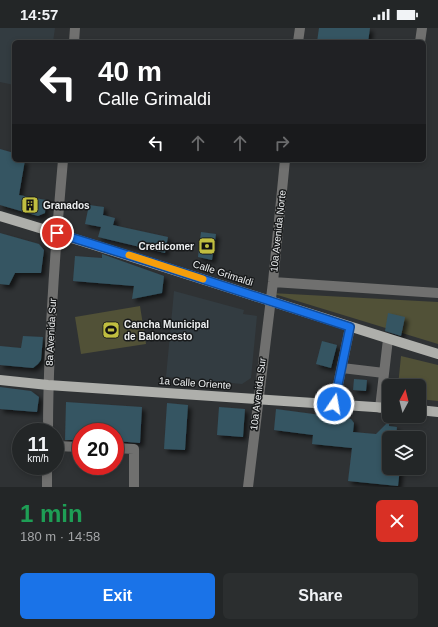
<!DOCTYPE html>
<meta charset="utf-8">
<style>
:root{--surface:#232627;--page:#2b2e2f;--text:#f1f3f6;--muted:#a3a5a7;--line:#404344;--accent:#1a73e8}
body{margin:0;font-family:Arial,sans-serif;background:var(--page);color:var(--text);height:100vh;display:flex;flex-direction:column;font-size:15px;white-space:nowrap}
*{box-sizing:border-box;margin:0}
p{font-size:13px;color:var(--muted)}
.icon{flex:none;width:22px;height:22px;fill:none;stroke:currentColor;stroke-width:2;stroke-linecap:round;stroke-linejoin:round}
.map{position:relative;height:459px;overflow:hidden}
.drawer{display:flex;flex-direction:column;background:var(--surface);flex:1}
.drawer>*{flex:none}
.guide{position:absolute;left:12px;top:12px;width:414px;height:122px;border-radius:6px;box-shadow:0 2px 6px #0003,0 0 0 1px var(--line);background:#202124;color:#fff;overflow:hidden}
.needle{width:26px;rotate:7deg}
.fabs{position:absolute;left:382px;top:351px;display:grid;gap:8px}
.fabs a{display:grid;place-items:center;width:44px;height:44px;border-radius:6px;background:var(--surface);box-shadow:0 2px 6px #0003,0 0 0 1px var(--line);font-size:20px}
.speed{position:absolute;left:12px;top:395px;display:flex;gap:8px;font-size:20px;font-weight:700;text-align:center}
.speed>*{display:grid;place-content:center;width:52px;height:52px;border-radius:50%;background:var(--surface);box-shadow:0 2px 6px #0003,0 0 0 1px var(--line);line-height:1}
.speed small{font-size:10px;font-weight:400}
.speed .limit{border:6px solid #d22;background:#fff;color:#111}
.pin{position:absolute;display:grid;place-items:center;width:34px;height:34px;color:#fff;margin:-17px;border:2px solid #fff;border-radius:50%;box-shadow:0 1px 4px #0007}
.me{position:absolute;width:44px;margin:-22px;rotate:12deg;stroke-linejoin:round;filter:drop-shadow(0 0 3px #0008)}
.turn{display:flex;align-items:center;gap:14px;height:84px;padding:0 20px;font-size:18px}
.turn .icon{width:52px;height:52px;stroke-width:2.5}
.turn b{display:block;font-size:28px;line-height:34px}
.lanes{display:flex;align-items:center;height:38px;padding:0 20px;background:#0003;justify-content:center;gap:20px;direction:ltr}
.lanes .off{opacity:.35}
.round{display:grid;place-items:center;flex:none;width:42px;height:42px;border-radius:6px;background:var(--page)}
.head{display:flex;align-items:center;justify-content:space-between;height:68px;padding:0 20px}
h1{font-size:24px;font-weight:700;line-height:30px;color:#1e9e55}
.cta{display:flex;gap:8px;margin-top:auto;padding:8px 20px}
.cta a{flex:1;height:46px;border-radius:6px;background:var(--accent);color:#fff;font-size:16px;font-weight:700;line-height:46px;text-align:center}
.cta a+a{background:var(--page);color:var(--text)}
.status{display:flex;justify-content:space-between;align-items:center;height:28px;padding:0 20px;background:var(--surface);direction:ltr}
.status svg{height:11px;fill:currentColor}
.map>svg:first-child{display:block}
.built{fill:#333c41}
.green{fill:#515137}
.building{fill:#355462;filter:url(#shadow)}
.lines{fill:none;stroke-linecap:round;stroke-linejoin:round}
.minor{stroke:#70706f;stroke-width:10}
.major{stroke:#aeafab;stroke-width:10}
.route-casing{stroke:#114b97;stroke-width:10}
.route{stroke:#1a73e8;stroke-width:7}
.slow{stroke:#f59e0b;stroke-width:7}
.labels{text-anchor:middle;dominant-baseline:central;stroke-width:3;stroke-linejoin:round;paint-order:stroke}
.poi-label{font-size:10px;font-weight:bold;fill:#edeff0;stroke:#181a1b;text-anchor:start}
.street-label{font-size:10px;fill:#edeff0;stroke:#181a1b}
</style>
<div class="status"><b>14:57</b><svg viewBox="0 0 49 12"><path d="M0 12V9h3v3zM5 12V6h3v6zM10 12V3h3v9zM15 12V0h3v12zM26 1h20v11H26zM47 4h2v5h-2z"/></svg></div>
<div class="map">
<svg width="438" height="459" viewBox="0 0 438 459">
<defs>
<filter id="shadow"><feDropShadow dx="3.5" dy="3.5" stdDeviation="2" flood-color="#0009"/></filter>
</defs>
<rect width="100%" height="100%" fill="#2f3234"/>
<path class="built" d="M 0,0 L 55,0 L 53,14 L 14,14 L 14,57 L 0,54 Z
M 174,263 L 244,282 L 243,286 L 257,288 L 251,350 L 242,356 L 166,349 Z"/>
<path class="green" d="M 271,265 L 438,274 L 438,316 Z
M 140,278 L 146,316 L 81,326 L 75,289 Z
M 401,328 L 438,337 L 438,373 L 419,371 L 419,358 L 398,358 Z"/>
<path class="building" d="M 319,0 L 370,0 L 368,14 L 317,14 Z
M 0,121 L 14,125 L 14,132 L 25,132 L 19,167 L 46,172 L 45,185 L 38,188 L 0,177 Z
M 89,177 L 104,179 L 103,187 L 115,190 L 113,197 L 168,209 L 165,225 L 98,209 L 101,199 L 85,196 Z
M 201,204 L 216,206 L 212,232 L 198,229 Z
M 0,205 L 39,216 L 44,222 L 41,245 L 15,245 L 9,257 L 0,256 Z
M 102,226 L 164,248 L 162,265 L 132,271 L 134,258 L 73,253 L 75,228 L 102,230 Z
M 388,285 L 405,289 L 401,308 L 385,303 Z
M 23,308 L 43,309 L 41,332 L 38,336 L 33,340 L 0,337 L 0,318 L 21,320 Z
M 322,313 L 337,317 L 331,340 L 316,336 Z
M 354,351 L 367,352 L 366,363 L 353,362 Z
M 0,359 L 31,363 L 39,369 L 37,384 L 0,381 Z
M 66,374 L 142,379 L 140,415 L 115,413 L 115,404 L 81,404 L 81,412 L 65,412 Z
M 167,375 L 188,377 L 185,422 L 164,421 Z
M 219,379 L 245,381 L 243,409 L 217,407 Z
M 276,381 L 351,391 L 354,395 L 353,404 L 376,406 L 389,393 L 389,398 L 397,399 L 396,410 L 389,410 L 389,440 L 400,440 L 398,458 L 348,453 L 352,420 L 312,416 L 313,407 L 274,402 Z"/>
<g class="lines">
<path class="minor" d="M 74,14 L 75,0
M 298,14 L 300,0
M 420,14 L 422,0
M 273,254 L 438,265
M 342,340 L 384,345
M 334,376 L 350,299
M 380,380 L 388,311
M 48,404 C 48,313 55,222 63,132
M 55,418 L 81,419
M 115,420 L 134,421 L 134,459
M 47,459 L 47,438
M 248,459 L 273,254 L 285,132"/>
<path class="major" d="M 0,188 C 147,232 292,281 438,326
M 0,352 L 48,357 L 389,380
M 419,382 L 438,384"/>
</g>
<g class="lines">
<g class="route-casing">
<path id="route" d="M 57,205 L 150,234 L 350,299 L 334,376"/>
</g>
<use href="#route" class="route"/>
<path class="slow" d="M 129,227 L 203,251"/>
</g>
<defs>
<g id="building-square" transform="scale(0.9)"><rect x="-9" y="-9" width="18" height="18" rx="4" fill="#c0be40" stroke="#181a1b"/><path d="M-4-6H4V6H1V3H-1V6H-4ZM-2.5-4.3h1.7v1.8h-1.7ZM.8-4.3h1.7v1.8H.8ZM-2.5-1h1.7V.8h-1.7ZM.8-1h1.7V.8H.8Z" fill="#111"/></g>
<g id="bank-square" transform="scale(0.9)"><rect x="-9" y="-9" width="18" height="18" rx="4" fill="#c0be40" stroke="#181a1b"/><path d="M-6-4H6V4H-6ZM0-2.3a2.3 2.3 0 1 0 0 4.6a2.3 2.3 0 1 0 0-4.6Z" fill="#111"/></g>
<g id="stadium-square" transform="scale(0.9)"><rect x="-9" y="-9" width="18" height="18" rx="4" fill="#c0be40" stroke="#181a1b"/><path d="M0-5a6.5 5 0 1 0 0 10a6.5 5 0 1 0 0-10ZM-3.5-1.8h7v3.6h-7Z" fill="#111"/></g>
</defs>
<g fill-rule="evenodd">
<use href="#building-square" x="30" y="177"/>
<use href="#bank-square" x="207" y="218"/>
<use href="#stadium-square" x="111" y="302"/>
</g>
<g class="labels">
<g class="poi-label">
<text x="43" y="177">Granados</text>
<text x="194" y="218" text-anchor="end">Credicomer</text>
<text x="124" y="296">Cancha Municipal<tspan x="124" dy="12">de Baloncesto</tspan></text>
</g>
<g class="street-label">
<text transform="translate(278 203) rotate(-84)">10a Avenida Norte</text>
<text transform="translate(223 245) rotate(18)">Calle Grimaldi</text>
<text transform="translate(51 304) rotate(-87)">8a Avenida Sur</text>
<text transform="translate(195 355) rotate(4)">1a Calle Oriente</text>
<text transform="translate(258 366) rotate(-83)">10a Avenida Sur</text>
</g>
</g>
</svg>
<div class="fabs">
<a><svg class="needle" viewBox="-14 -14 28 28"><path d="M0-13l5 13h-10z" fill="#e53935"/><path d="M0 13l5-13h-10z" fill="#a3a5a7"/></svg></a>
<a><svg class="icon" aria-label="layers" viewBox="0 0 24 24"><path d="M12 4l9 5-9 5-9-5zM3 14l9 5 9-5"/></svg></a>
</div>
<div class="speed"><div>11<small>km/h</small></div><div class="limit">20</div></div>
<div class="pin" style="left:57px;top:205px;background:#d93025"><svg class="icon" aria-label="arrive" viewBox="0 0 24 24"><path d="M6 21V4h12l-3 4 3 4H6"/></svg></div>
<svg class="me" style="left:334px;top:376px" viewBox="-20 -20 40 40"><circle r="17" fill="#1a73e8" stroke="#fff" stroke-width="3"/><path d="M0-11L8 9 0 5-8 9z" fill="#fff"/></svg>
<div class="guide">
<div class="turn"><svg class="icon" aria-label="left" viewBox="0 0 24 24"><path d="M17 20v-9H6M10 6l-5 5 5 5"/></svg><div><b>40 m</b>Calle Grimaldi</div></div>
<div class="lanes"><svg class="icon" aria-label="left" viewBox="0 0 24 24"><path d="M17 20v-9H6M10 6l-5 5 5 5"/></svg><svg class="icon off" aria-label="ahead" viewBox="0 0 24 24"><path d="M12 20V5M6 11l6-6 6 6"/></svg><svg class="icon off" aria-label="ahead" viewBox="0 0 24 24"><path d="M12 20V5M6 11l6-6 6 6"/></svg><svg class="icon off" aria-label="right" viewBox="0 0 24 24"><path d="M7 20v-9h11M14 6l5 5-5 5"/></svg></div>
</div>
</div>
<section class="drawer">
<div class="head"><div><h1>1 min</h1><p>180 m · 14:58</p></div><a class="round" style="background:#d93025;color:#fff"><svg class="icon" aria-label="close" viewBox="0 0 24 24"><path d="M6 6l12 12M18 6L6 18"/></svg></a></div>
<div class="cta"><a>Exit</a><a>Share</a></div>
</section>
